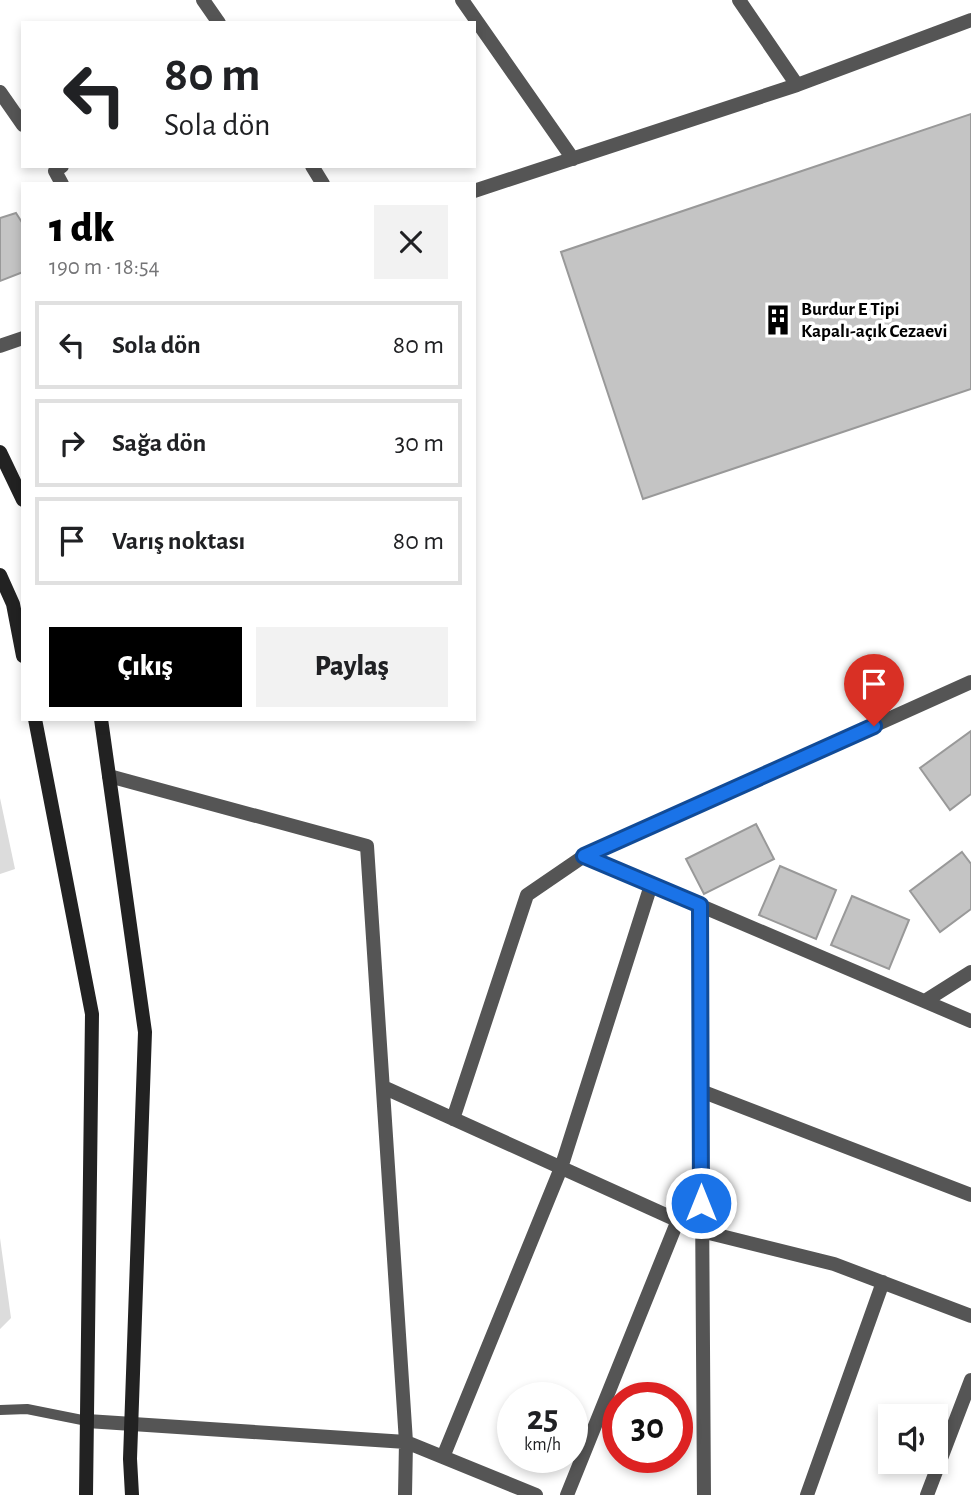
<!DOCTYPE html>
<html lang="tr">
<meta charset="utf-8">
<style>
:root{--surface:#fff;--page:#f2f2f2;--text:#202124;--muted:#757577;--line:#e0e0e0;--accent:#000}
body{margin:0;font-family:"Alegreya Sans",sans-serif;background:var(--page);color:var(--text);height:100vh;display:flex;flex-direction:column;font-size:26px;white-space:nowrap}
*{box-sizing:border-box;margin:0}
p{font-size:23px;color:var(--muted)}
.icon{flex:none;width:38px;height:38px;fill:none;stroke:currentColor;stroke-width:2;stroke-linecap:round;stroke-linejoin:round}
.map{position:relative;flex:1;overflow:hidden}
.sheet{position:absolute;left:21px;top:182px;width:455px;height:539px;display:flex;flex-direction:column;background:var(--surface);border-radius:0px;box-shadow:0 4px 10px #0003}
.sheet>*{flex:none}
.hud{position:absolute;left:21px;top:21px;width:455px;height:147px;border-radius:0px;box-shadow:0 4px 10px #0003;background:#fff;color:var(--text);overflow:hidden}
.tools{position:absolute;left:878px;top:1404px;display:grid;gap:14px}
.tools a{display:grid;place-items:center;width:70px;height:70px;border-radius:0px;background:var(--surface);box-shadow:0 4px 10px #0003;font-size:35px}
.speed{position:absolute;left:497px;top:1382px;display:flex;gap:14px;font-size:35px;font-weight:700;text-align:center}
.speed>*{display:grid;place-content:center;width:91px;height:91px;border-radius:50%;background:var(--surface);box-shadow:0 4px 10px #0003;line-height:1}
.speed small{font-size:18px;font-weight:400}
.speed .limit{border:10px solid #d22;background:#fff;color:#111}
.pin{position:absolute;display:grid;place-items:center;width:60px;height:60px;color:#fff;margin:-72px -30px;border-radius:50% 50% 50% 0;rotate:-45deg;box-shadow:0 0 7px #0007}
.pin .icon{rotate:45deg}
.me{position:absolute;width:77px;margin:-38px;rotate:0deg;stroke-linejoin:round;filter:drop-shadow(0 0 5px #0008)}
.turn{display:flex;align-items:center;gap:24px;height:147px;padding:0 28px;font-size:32px}
.turn .icon{width:91px;height:91px;stroke-width:2.5}
.turn b{display:block;font-size:49px;line-height:60px}
.round{display:grid;place-items:center;flex:none;width:74px;height:74px;border-radius:0px;background:var(--page)}
.head{display:flex;align-items:center;justify-content:space-between;height:119px;padding:0 28px}
h1{font-size:42px;font-weight:800;line-height:52px;color:var(--accent)}
.cta{display:flex;gap:14px;margin-top:auto;padding:14px 28px}
.cta a{flex:1;height:80px;border-radius:0px;background:var(--accent);color:#fff;font-size:28px;font-weight:800;line-height:80px;text-align:center}
.cta a+a{background:var(--page);color:var(--text)}
ul{padding:0;list-style:none}
li{display:flex;align-items:center;gap:21px;height:88px;margin:0 14px 10px;padding:0 14px;border:4px solid var(--line);border-radius:0px}
li div{flex:1}
li b{display:block;font-size:26px}
li em{font-style:normal}
.map>svg:first-child{display:block}
.green{fill:#dcdcdc}
.building{fill:#c4c4c4;stroke:#999;stroke-width:2}
.lines{fill:none;stroke-linecap:round;stroke-linejoin:round}
.service{stroke:#555;stroke-width:10}
.minor{stroke:#555;stroke-width:14}
.secondary{stroke:#222;stroke-width:14}
.route-casing{stroke:#114b97;stroke-width:18}
.route{stroke:#1a73e8;stroke-width:12}
.labels{text-anchor:middle;dominant-baseline:central;stroke-width:7;stroke-linejoin:round;paint-order:stroke}
.poi-label{font-size:19px;font-weight:bold;fill:#000;stroke:#fff;text-anchor:start}
</style>
<div class="map">
<svg width="971" height="1495" viewBox="0 0 971 1495">
<rect width="100%" height="100%" fill="#fff"/>
<path class="green" d="M 0,798 L 15,869 L 0,874 Z
M 0,1238 L 11,1318 L 0,1329 Z"/>
<path class="building" d="M 971,114 L 971,389 L 643,499 L 561,252 Z
M 16,213 L 23,224 L 23,272 L 0,281 L 0,218 Z
M 971,731 L 971,794 L 950,810 L 920,768 Z
M 756,824 L 774,859 L 704,894 L 686,859 Z
M 962,852 L 971,864 L 971,909 L 940,932 L 910,891 Z
M 780,866 L 836,890 L 816,939 L 759,915 Z
M 852,896 L 909,920 L 889,969 L 831,945 Z"/>
<g class="lines">
<path class="service" d="M 0,1410 L 27,1409 L 87,1421"/>
<path class="minor" d="M 203,0 L 219,23
M 462,0 L 573,159
M 739,0 L 797,85 L 971,20
M 0,92 L 23,125
M 312,166 L 323,184
M 62,184 L 55,171 L 62,166
M 474,191 L 797,85
M 0,346 L 23,338
M 109,776 L 367,846 L 406,1442 L 405,1495
M 584,856 L 971,1021
M 700,905 L 704,1495
M 925,1001 L 971,972
M 383,1087 L 701,1231 L 834,1264 L 971,1316
M 701,1091 L 971,1195
M 453,1119 L 527,895 L 584,856 L 971,682
M 87,1421 L 406,1442 L 536,1495
M 443,1457 L 561,1168 L 651,885
M 567,1495 L 678,1220
M 807,1495 L 883,1282
M 927,1495 L 971,1380"/>
<path class="secondary" d="M 0,452 L 23,500
M 0,575 L 13,604 L 23,656
M 35,719 L 92,1014 L 86,1495
M 101,719 L 145,1032 L 130,1459 L 132,1495"/>
</g>
<g class="lines">
<g class="route-casing">
<path id="route" d="M 701,1203 L 700,905 L 584,856 L 874,726"/>
</g>
<use href="#route" class="route"/>
</g>
<defs>
<g id="building-bare" transform="scale(2.415)"><path d="M-4-6H4V6H1V3H-1V6H-4ZM-2.5-4.3h1.7v1.8h-1.7ZM.8-4.3h1.7v1.8H.8ZM-2.5-1h1.7V.8h-1.7ZM.8-1h1.7V.8H.8Z" fill="#000" stroke="#fff" stroke-width="2.5" paint-order="stroke"/></g>
</defs>
<g fill-rule="evenodd">
<use href="#building-bare" x="778" y="320"/>
</g>
<g class="labels">
<g class="poi-label">
<text x="801" y="309">Burdur E Tipi<tspan x="801" dy="22">Kapalı-açık Cezaevi</tspan></text>
</g>
</g>
</svg>
<div class="tools">
<a><svg class="icon" aria-label="sound" viewBox="0 0 24 24"><path d="M4 9h4l5-4v14l-5-4H4zM17 9q2 3 0 6"/></svg></a>
</div>
<div class="speed"><div>25<small>km/h</small></div><div class="limit">30</div></div>
<div class="pin" style="left:874px;top:726px;background:#d93025"><svg class="icon" aria-label="arrive" viewBox="0 0 24 24"><path d="M6 21V4h12l-3 4 3 4H6"/></svg></div>
<svg class="me" style="left:701px;top:1203px" viewBox="-20 -20 40 40"><circle r="17" fill="#1a73e8" stroke="#fff" stroke-width="3"/><path d="M0-11L8 9 0 5-8 9z" fill="#fff"/></svg>
<div class="hud">
<div class="turn"><svg class="icon" aria-label="left" viewBox="0 0 24 24"><path d="M17 20v-9H6M10 6l-5 5 5 5"/></svg><div><b>80 m</b>Sola dön</div></div>
</div>
<section class="sheet">
<div class="head"><div><h1>1 dk</h1><p>190 m · 18:54</p></div><a class="round"><svg class="icon" aria-label="close" viewBox="0 0 24 24"><path d="M6 6l12 12M18 6L6 18"/></svg></a></div>
<ul>
<li><svg class="icon" aria-label="left" viewBox="0 0 24 24"><path d="M17 20v-9H6M10 6l-5 5 5 5"/></svg><div><b>Sola dön</b></div><em>80 m</em></li>
<li><svg class="icon" aria-label="right" viewBox="0 0 24 24"><path d="M7 20v-9h11M14 6l5 5-5 5"/></svg><div><b>Sağa dön</b></div><em>30 m</em></li>
<li><svg class="icon" aria-label="arrive" viewBox="0 0 24 24"><path d="M6 21V4h12l-3 4 3 4H6"/></svg><div><b>Varış noktası</b></div><em>80 m</em></li>
</ul>
<div class="cta"><a>Çıkış</a><a>Paylaş</a></div>
</section>
</div>
